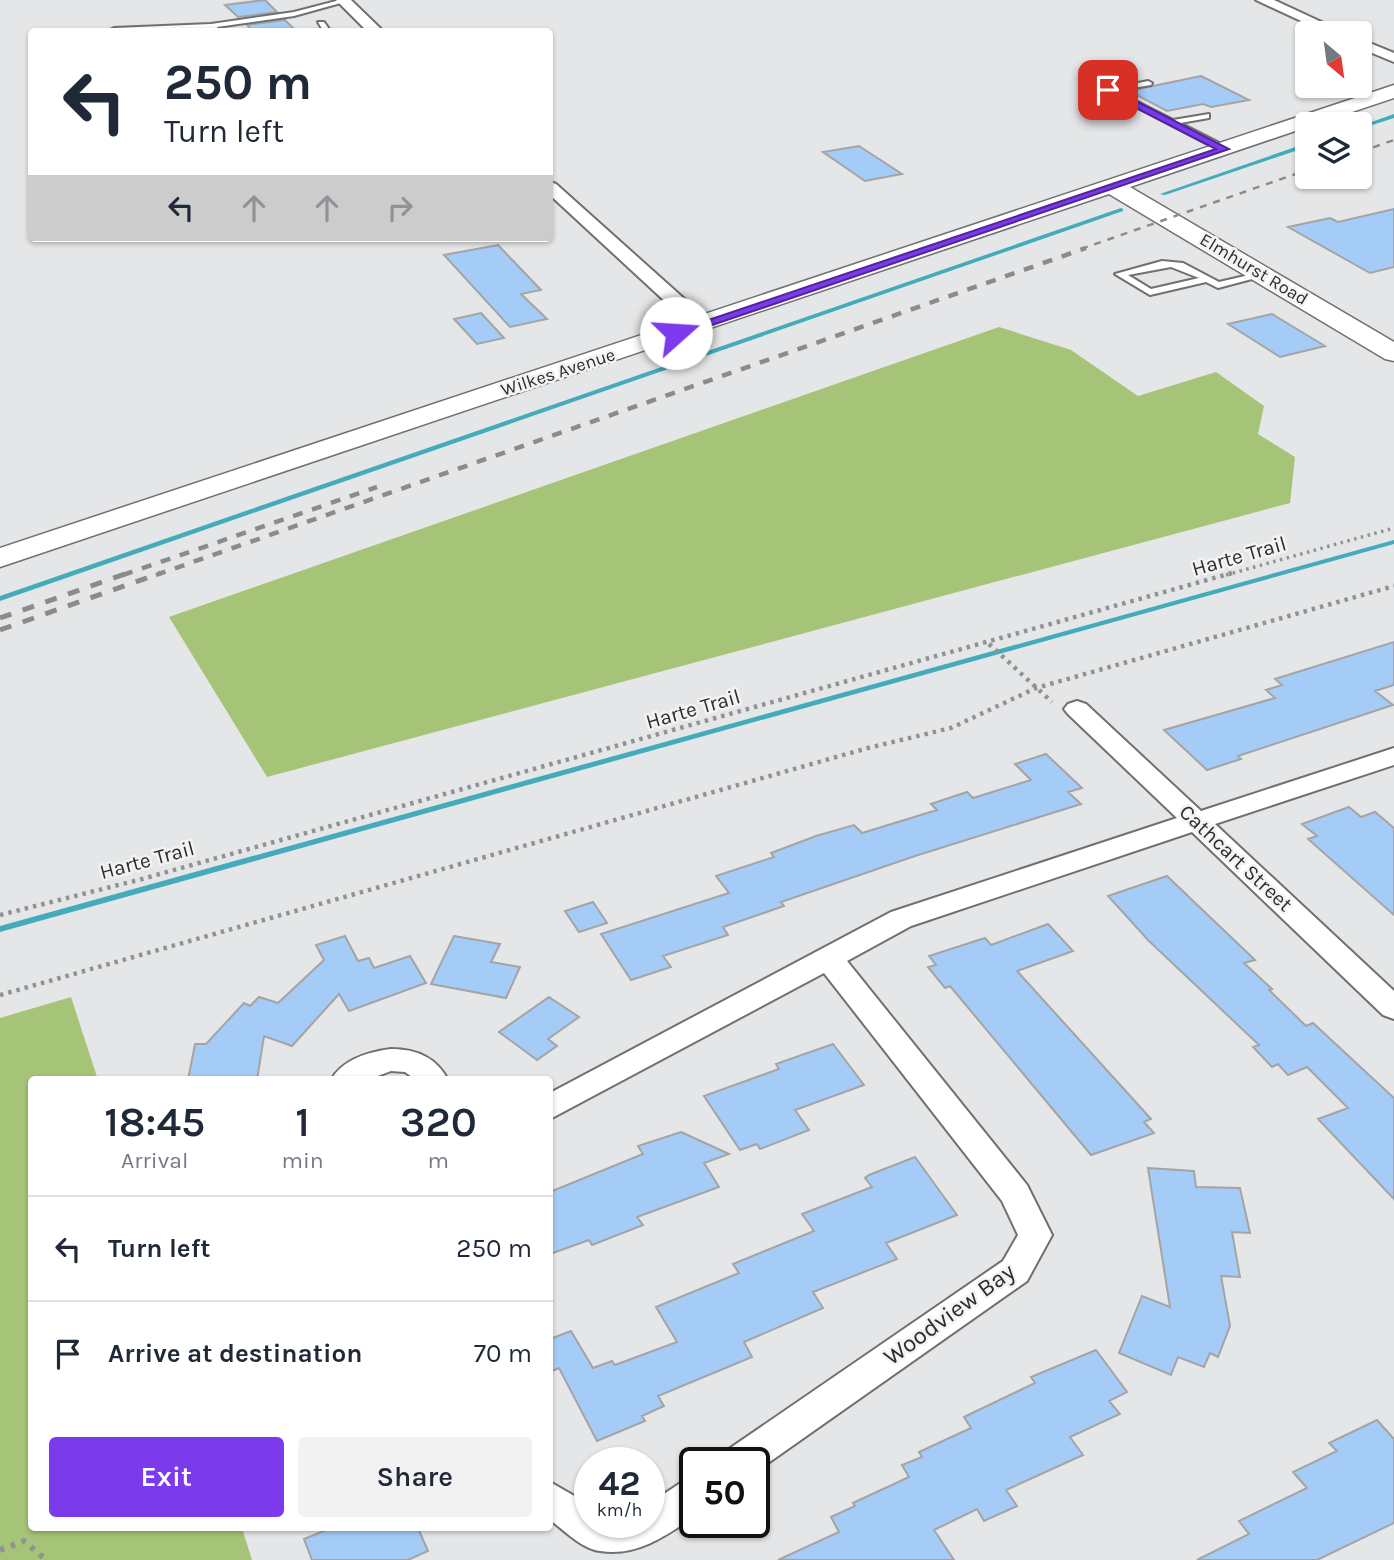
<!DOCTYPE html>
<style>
:root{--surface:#fff;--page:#f2f2f3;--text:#1f2937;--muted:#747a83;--line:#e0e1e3;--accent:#7c3aed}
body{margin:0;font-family:Karla,sans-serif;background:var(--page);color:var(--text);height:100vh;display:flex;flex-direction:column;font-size:26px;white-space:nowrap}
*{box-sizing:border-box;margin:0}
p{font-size:23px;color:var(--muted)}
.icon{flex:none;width:38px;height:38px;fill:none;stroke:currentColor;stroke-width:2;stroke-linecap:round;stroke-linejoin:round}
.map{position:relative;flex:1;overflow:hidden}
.drawer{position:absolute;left:28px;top:1076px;width:525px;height:455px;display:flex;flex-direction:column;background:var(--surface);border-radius:7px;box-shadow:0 2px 5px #0004}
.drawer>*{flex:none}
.banner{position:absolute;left:28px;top:28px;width:525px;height:214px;border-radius:7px;box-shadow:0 2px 5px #0004;background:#fff;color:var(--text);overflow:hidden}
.needle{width:46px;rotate:151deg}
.tools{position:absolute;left:1295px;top:21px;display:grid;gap:14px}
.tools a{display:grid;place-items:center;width:77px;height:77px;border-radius:7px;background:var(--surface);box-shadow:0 2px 5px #0004;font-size:35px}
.speed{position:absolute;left:574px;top:1447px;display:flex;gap:14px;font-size:35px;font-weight:700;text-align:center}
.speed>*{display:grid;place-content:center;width:91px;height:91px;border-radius:50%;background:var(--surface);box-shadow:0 2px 5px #0004;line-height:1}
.speed small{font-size:18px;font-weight:400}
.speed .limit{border:4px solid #111;border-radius:10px;background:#fff;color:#111}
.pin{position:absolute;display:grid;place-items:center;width:60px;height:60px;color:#fff;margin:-30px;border-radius:14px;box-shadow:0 4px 10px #0006}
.me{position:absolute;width:77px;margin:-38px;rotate:71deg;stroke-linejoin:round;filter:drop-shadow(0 0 5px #0008)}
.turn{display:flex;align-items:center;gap:24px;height:147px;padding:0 21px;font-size:32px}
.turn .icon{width:91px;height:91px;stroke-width:2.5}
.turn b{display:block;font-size:49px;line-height:60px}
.lanes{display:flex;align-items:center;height:66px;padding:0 21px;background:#0003;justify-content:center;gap:35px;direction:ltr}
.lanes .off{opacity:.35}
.eta{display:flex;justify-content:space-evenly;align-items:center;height:119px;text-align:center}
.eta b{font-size:42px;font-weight:600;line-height:49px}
.primary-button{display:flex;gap:14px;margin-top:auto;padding:14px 21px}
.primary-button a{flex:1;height:80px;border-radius:7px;background:var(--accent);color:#fff;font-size:28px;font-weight:600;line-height:80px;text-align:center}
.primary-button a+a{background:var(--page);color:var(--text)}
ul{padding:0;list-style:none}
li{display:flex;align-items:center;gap:21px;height:105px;padding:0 21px;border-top:2px solid var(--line)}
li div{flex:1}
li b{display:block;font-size:26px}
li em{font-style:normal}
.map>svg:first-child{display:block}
.green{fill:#a6c477}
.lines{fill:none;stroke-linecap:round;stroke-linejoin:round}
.stream{fill:#44abba;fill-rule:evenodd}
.building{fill:#a5ccf6;stroke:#a4a4a5;stroke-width:2}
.lane-casing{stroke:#6f7071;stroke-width:4}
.street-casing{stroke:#6f7071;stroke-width:4}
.secondary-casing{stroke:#6f7071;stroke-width:3}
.path-far2{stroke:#919293;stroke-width:3.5;stroke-dasharray:2.5 4.5;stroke-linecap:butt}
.path-far1{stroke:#919293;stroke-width:4.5;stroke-dasharray:3.5 5;stroke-linecap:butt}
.path{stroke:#919293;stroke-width:6;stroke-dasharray:4.5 7;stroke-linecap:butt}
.lane{fill:#fff;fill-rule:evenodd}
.street{fill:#fff;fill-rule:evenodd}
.secondary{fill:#fff;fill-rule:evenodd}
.rail-far2{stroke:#8b8b8c;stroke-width:2.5;stroke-dasharray:7 7;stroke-linecap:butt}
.rail-far1{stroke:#8b8b8c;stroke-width:4.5;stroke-dasharray:10 10;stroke-linecap:butt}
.rail{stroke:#8b8b8c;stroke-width:5;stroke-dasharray:12 12;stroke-linecap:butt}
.route{fill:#7c3aed;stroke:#51269a;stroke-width:2}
.labels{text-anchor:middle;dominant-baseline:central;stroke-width:5;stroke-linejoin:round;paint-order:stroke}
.far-street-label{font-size:18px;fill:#2d2d2e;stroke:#f2f3f4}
.street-label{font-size:21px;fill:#2d2d2e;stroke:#f2f3f4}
.near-street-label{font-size:24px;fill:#2d2d2e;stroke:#f2f3f4}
</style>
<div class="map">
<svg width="1394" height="1560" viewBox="0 0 1394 1560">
<rect width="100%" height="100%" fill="#e5e6e7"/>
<path class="green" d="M 999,327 L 1071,350 L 1138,396 L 1216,372 L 1264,406 L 1258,434 L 1295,457 L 1290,503 L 267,777 L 169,617 Z
M 71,997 L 98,1080 L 32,1080 L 32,1528 L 242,1528 L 252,1560 L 0,1560 L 0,1018 Z"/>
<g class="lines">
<path class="stream" d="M 1394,114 L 1394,118 L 1360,129 L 1360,126 Z
M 1307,143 L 1307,147 L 1165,195 L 1160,194 Z
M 1121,208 L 1123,209 L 1123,211 L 0,601 L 0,596 Z
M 1394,540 L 1394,544 L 0,932 L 0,926 Z"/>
</g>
<path class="building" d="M 265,0 L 277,12 L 238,17 L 225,5 Z
M 285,20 L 297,32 L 253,32 L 247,25 Z
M 1201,76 L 1249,100 L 1211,107 L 1203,104 L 1167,111 L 1129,91 Z
M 859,146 L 902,174 L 865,181 L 823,152 Z
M 1394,209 L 1394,267 L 1370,273 L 1288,227 L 1330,218 L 1338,222 Z
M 498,245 L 541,290 L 521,294 L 547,319 L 510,327 L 444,255 Z
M 481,313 L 504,338 L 477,344 L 454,319 Z
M 1272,314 L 1325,346 L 1280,357 L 1228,324 Z
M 1394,642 L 1394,685 L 1375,691 L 1393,705 L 1238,756 L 1241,759 L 1207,770 L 1164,730 L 1275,698 L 1266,690 L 1282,685 L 1275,679 Z
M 1046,754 L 1082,788 L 1068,792 L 1081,804 L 915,856 L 781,902 L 784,906 L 723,927 L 728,935 L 663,956 L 671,967 L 631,980 L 601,934 L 729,893 L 716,876 L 774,857 L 771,853 L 816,836 L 854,825 L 862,833 L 937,810 L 931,804 L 967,792 L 973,798 L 1031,780 L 1015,764 Z
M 1349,807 L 1361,817 L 1375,812 L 1394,828 L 1394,915 L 1308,839 L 1317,836 L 1302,824 Z
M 1167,876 L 1255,960 L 1244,963 L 1272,989 L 1269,990 L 1306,1026 L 1313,1023 L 1394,1098 L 1394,1199 L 1318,1119 L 1348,1108 L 1307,1067 L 1288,1075 L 1278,1064 L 1272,1067 L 1253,1047 L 1259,1045 L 1149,941 L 1108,896 Z
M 593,902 L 607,923 L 579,932 L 565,911 Z
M 1048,924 L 1073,951 L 1017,971 L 1151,1119 L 1144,1122 L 1154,1133 L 1091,1155 L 950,986 L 945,988 L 928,967 L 936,965 L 929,956 L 985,938 L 991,945 Z
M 345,936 L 358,961 L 369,958 L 374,968 L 410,956 L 426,983 L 349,1011 L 339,994 L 292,1046 L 264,1036 L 257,1080 L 188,1080 L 195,1044 L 206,1044 L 244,1003 L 250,1006 L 259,997 L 278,1003 L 324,960 L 316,945 Z
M 454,936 L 500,944 L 491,962 L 520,967 L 506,998 L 431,984 Z
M 549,997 L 579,1017 L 548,1039 L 557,1046 L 537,1060 L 499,1032 Z
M 833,1044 L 864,1085 L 795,1110 L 809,1130 L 760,1149 L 757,1144 L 740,1150 L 704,1096 L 779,1069 L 776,1064 Z
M 681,1132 L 729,1154 L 704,1163 L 719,1187 L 637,1217 L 643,1225 L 592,1245 L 589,1240 L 550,1254 L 550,1192 L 643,1154 L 638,1146 Z
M 915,1157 L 957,1215 L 886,1243 L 897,1259 L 813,1292 L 823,1308 L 744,1342 L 752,1357 L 658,1396 L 664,1406 L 642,1416 L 645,1421 L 597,1441 L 559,1368 L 550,1372 L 550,1339 L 571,1331 L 593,1368 L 612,1361 L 615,1365 L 677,1342 L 656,1307 L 739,1273 L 733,1264 L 814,1231 L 802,1214 L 872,1187 L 865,1178 L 869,1175 Z
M 1148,1168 L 1194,1171 L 1196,1187 L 1240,1188 L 1250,1233 L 1232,1232 L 1240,1277 L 1221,1276 L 1230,1326 L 1218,1357 L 1210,1353 L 1204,1367 L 1178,1357 L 1171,1375 L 1119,1353 L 1142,1296 L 1170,1307 Z
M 1096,1350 L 1127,1392 L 1109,1401 L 1120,1414 L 1070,1437 L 1083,1455 L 1006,1490 L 1017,1506 L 984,1521 L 977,1509 L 934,1530 L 954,1560 L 778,1560 L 839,1532 L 831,1517 L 855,1506 L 853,1503 L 909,1477 L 902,1465 L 922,1457 L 919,1452 L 971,1428 L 964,1417 L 1035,1383 L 1031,1377 Z
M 1377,1420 L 1394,1439 L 1394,1523 L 1317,1560 L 1197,1560 L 1249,1534 L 1239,1521 L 1307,1488 L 1293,1472 L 1337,1451 L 1329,1443 Z
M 331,1528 L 418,1528 L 428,1551 L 408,1560 L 312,1560 L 304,1539 Z"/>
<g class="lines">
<g class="lane-casing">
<path id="lane" d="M 340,0 L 348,1 L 294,16 L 217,27 L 219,32 L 212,32 L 209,28 L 131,32 L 110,30 L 114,28 L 211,24 L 294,12 Z
M 318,22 L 324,22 L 331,32 L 324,32 Z
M 1148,81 L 1152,83 L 1151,85 L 1116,91 L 1173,120 L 1209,114 L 1209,118 L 1180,123 L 1227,147 L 1227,151 L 1221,151 L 1104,90 Z
M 1162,261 L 1183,263 L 1219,282 L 1262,272 L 1267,275 L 1218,288 L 1206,282 L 1150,295 L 1115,274 ZM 1171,267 L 1199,278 L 1151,289 L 1128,275 Z"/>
</g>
<g class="street-casing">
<path id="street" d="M 336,0 L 351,0 L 384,32 L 368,32 Z
M 1256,0 L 1274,0 L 1345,33 L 1327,33 Z
M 1360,39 L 1394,53 L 1394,62 L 1360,48 Z
M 550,182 L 556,184 L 709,321 L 711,325 L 709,329 L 695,329 L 550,195 Z
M 1077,701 L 1086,704 L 1201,811 L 1394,748 L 1394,765 L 1215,824 L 1394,991 L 1394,1019 L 1383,1015 L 1192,832 L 911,926 L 847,961 L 1027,1185 L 1052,1235 L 1027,1281 L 754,1473 L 754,1463 L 720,1463 L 726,1451 L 1003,1261 L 1018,1235 L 1002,1201 L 824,973 L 550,1119 L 550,1093 L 891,912 L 1177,818 L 1068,714 L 1064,709 L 1068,704 Z
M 391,1049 C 416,1049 436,1057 448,1080 L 416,1080 L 405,1072 L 391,1071 L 367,1080 L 331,1080 C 343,1059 368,1052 391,1049 Z
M 695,1477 L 695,1516 C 667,1535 637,1557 600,1551 C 582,1549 564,1530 550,1520 L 550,1482 L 590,1505 L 590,1522 L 649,1522 L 649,1504 L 682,1482 Z"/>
</g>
<g class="secondary-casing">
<path id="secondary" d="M 1394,85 L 1394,98 L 1316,124 L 1307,124 L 1307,127 L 1130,187 L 1394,342 L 1394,361 L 1385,359 L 1109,194 L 0,567 L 0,548 Z"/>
</g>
<path class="path-far2" d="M 1226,575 L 1394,528"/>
<path class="path-far1" d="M 989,644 L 1052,702
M 0,915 L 142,879 L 1232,573
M 0,995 L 868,748 L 951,728 L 1036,688 L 1394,586"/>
<path class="path" d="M 0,1550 L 24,1541 L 46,1560"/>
<use href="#lane" class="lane"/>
<use href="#street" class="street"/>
<use href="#secondary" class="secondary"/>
<path class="rail-far2" d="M 1360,152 L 1394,140
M 1081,249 L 1307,170"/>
<path class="rail-far1" d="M 123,575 L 377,487
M 156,575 L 1086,248"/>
<path class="rail" d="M 0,618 L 128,573
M 0,630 L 161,573"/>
</g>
<path class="route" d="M 1105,88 L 1111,88 L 1229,149 L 680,336 L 670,333 L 1216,149 L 1105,92 Z"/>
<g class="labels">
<g class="far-street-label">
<text transform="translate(1254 269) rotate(31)">Elmhurst Road</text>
<text transform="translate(558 372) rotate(-18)">Wilkes Avenue</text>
</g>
<g class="street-label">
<text transform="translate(1239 556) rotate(-16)">Harte Trail</text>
<text transform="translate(693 709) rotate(-16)">Harte Trail</text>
<text transform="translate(1236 858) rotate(43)">Cathcart Street</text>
<text transform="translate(147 860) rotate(-15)">Harte Trail</text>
</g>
<g class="near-street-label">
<text transform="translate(949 1314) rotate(-36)">Woodview Bay</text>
</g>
</g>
</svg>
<div class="tools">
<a><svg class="needle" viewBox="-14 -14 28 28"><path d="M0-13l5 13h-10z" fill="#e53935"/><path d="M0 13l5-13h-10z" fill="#747a83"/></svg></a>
<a><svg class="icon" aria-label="layers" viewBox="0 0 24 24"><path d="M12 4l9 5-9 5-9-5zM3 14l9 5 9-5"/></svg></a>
</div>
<div class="speed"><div>42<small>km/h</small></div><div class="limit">50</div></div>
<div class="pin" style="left:1108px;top:90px;background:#d93025"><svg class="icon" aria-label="arrive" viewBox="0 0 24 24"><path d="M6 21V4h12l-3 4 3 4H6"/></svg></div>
<svg class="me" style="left:676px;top:333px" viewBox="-20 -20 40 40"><circle r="19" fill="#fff"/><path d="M0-13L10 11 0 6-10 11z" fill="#7c3aed"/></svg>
<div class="banner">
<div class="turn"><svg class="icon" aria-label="left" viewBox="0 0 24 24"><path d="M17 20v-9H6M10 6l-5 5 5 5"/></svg><div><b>250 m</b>Turn left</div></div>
<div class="lanes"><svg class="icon" aria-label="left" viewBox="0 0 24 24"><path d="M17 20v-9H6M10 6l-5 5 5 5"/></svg><svg class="icon off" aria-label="ahead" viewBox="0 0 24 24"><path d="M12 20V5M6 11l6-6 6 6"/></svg><svg class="icon off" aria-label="ahead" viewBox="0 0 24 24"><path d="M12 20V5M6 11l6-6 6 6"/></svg><svg class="icon off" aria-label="right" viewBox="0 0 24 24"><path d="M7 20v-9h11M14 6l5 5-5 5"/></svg></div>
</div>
<section class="drawer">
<div class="eta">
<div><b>18:45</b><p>Arrival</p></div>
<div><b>1</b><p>min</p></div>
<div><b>320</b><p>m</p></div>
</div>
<ul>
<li><svg class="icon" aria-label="left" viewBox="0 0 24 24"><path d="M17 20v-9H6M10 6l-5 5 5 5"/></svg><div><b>Turn left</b></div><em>250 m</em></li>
<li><svg class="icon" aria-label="arrive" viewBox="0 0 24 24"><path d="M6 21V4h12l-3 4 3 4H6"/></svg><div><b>Arrive at destination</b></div><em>70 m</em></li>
</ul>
<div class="primary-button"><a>Exit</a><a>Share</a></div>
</section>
</div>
